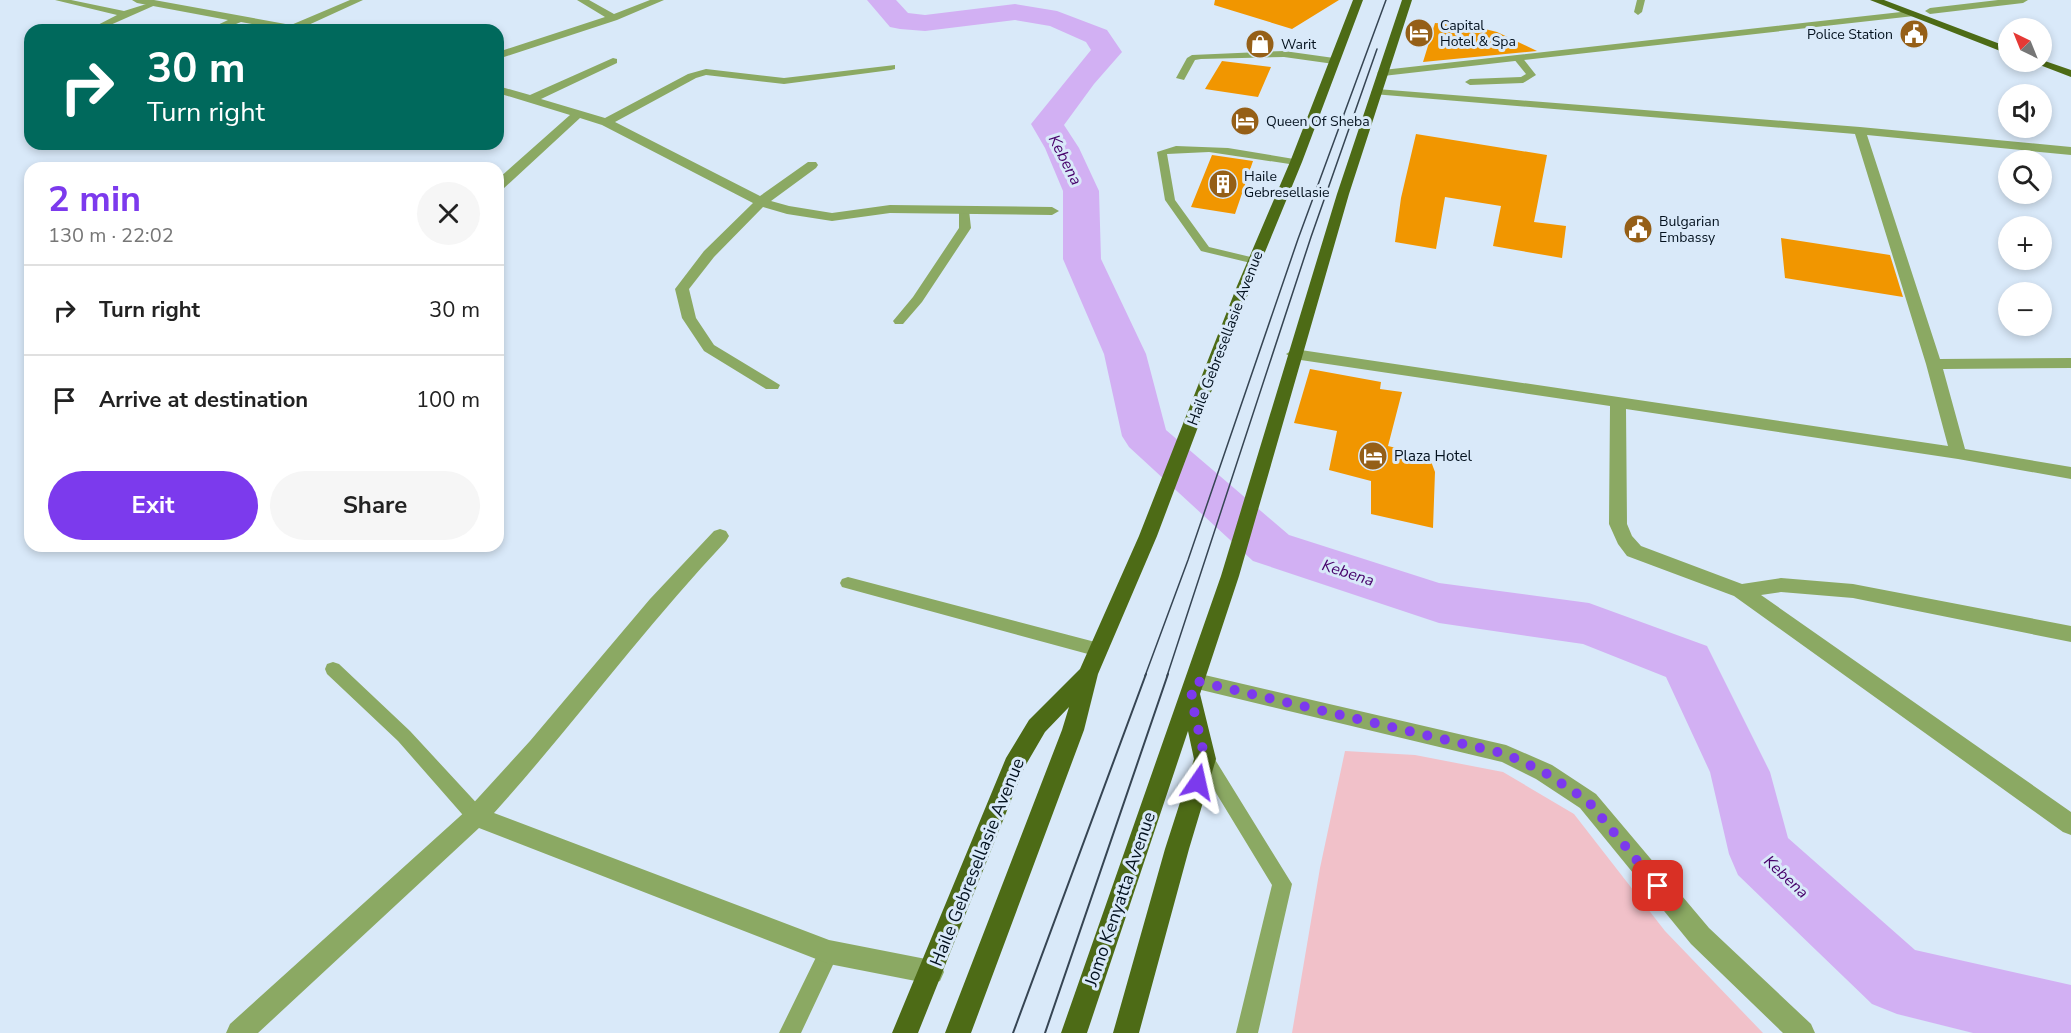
<!DOCTYPE html>
<meta charset="utf-8">
<style>
:root{--surface:#fff;--page:#f6f6f6;--text:#222;--muted:#767676;--line:#e0e0e0;--accent:#7c3aed}
body{margin:0;font-family:"Nunito Sans",sans-serif;background:var(--page);color:var(--text);height:100vh;display:flex;flex-direction:column;font-size:22px;white-space:nowrap}
*{box-sizing:border-box;margin:0}
p{font-size:20px;color:var(--muted)}
.icon{flex:none;width:33px;height:33px;fill:none;stroke:currentColor;stroke-width:2;stroke-linecap:round;stroke-linejoin:round}
.map{position:relative;flex:1;overflow:hidden}
.drawer{position:absolute;left:24px;top:162px;width:480px;height:390px;display:flex;flex-direction:column;background:var(--surface);border-radius:18px;box-shadow:0 3px 9px #0003}
.drawer>*{flex:none}
.hud{position:absolute;left:24px;top:24px;width:480px;height:126px;border-radius:18px;box-shadow:0 3px 9px #0003;background:#00695c;color:#fff;overflow:hidden}
.needle{width:39px;rotate:317deg}
.buttons{position:absolute;left:1998px;top:18px;display:grid;gap:12px}
.buttons a{display:grid;place-items:center;width:54px;height:54px;border-radius:50%;background:var(--surface);box-shadow:0 3px 9px #0003;font-size:30px}
.pin{position:absolute;display:grid;place-items:center;width:51px;height:51px;color:#fff;margin:-26px;border-radius:12px;box-shadow:0 3px 9px #0006}
.me{position:absolute;width:66px;margin:-33px;rotate:11deg;stroke-linejoin:round;filter:drop-shadow(0 0 4px #0008)}
.turn{display:flex;align-items:center;gap:21px;height:126px;padding:0 24px;font-size:27px}
.turn .icon{width:78px;height:78px;stroke-width:2.5}
.turn b{display:block;font-size:42px;line-height:51px}
.round{display:grid;place-items:center;flex:none;width:63px;height:63px;border-radius:32px;background:var(--page)}
.headline{display:flex;align-items:center;justify-content:space-between;height:102px;padding:0 24px}
h1{font-size:36px;font-weight:700;line-height:45px;color:var(--accent)}
.action{display:flex;gap:12px;margin-top:auto;padding:12px 24px}
.action a{flex:1;height:69px;border-radius:36px;background:var(--accent);color:#fff;font-size:24px;font-weight:700;line-height:69px;text-align:center}
.action a+a{background:var(--page);color:var(--text)}
ul{padding:0;list-style:none}
li{display:flex;align-items:center;gap:18px;height:90px;padding:0 24px;border-top:2px solid var(--line)}
li div{flex:1}
li b{display:block;font-size:22px}
li em{font-style:normal}
.map>svg:first-child{display:block}
.green{fill:#f1c1c9}
.lines{fill:none;stroke-linecap:round;stroke-linejoin:round}
.river{fill:#d2b0f3;fill-rule:evenodd}
.building{fill:#f19600}
.service{fill:#8ba963;fill-rule:evenodd}
.minor{fill:#8ba963;fill-rule:evenodd}
.primary{fill:#4d6b16;fill-rule:evenodd}
.tram-far1{stroke:#364553;stroke-width:1.5}
.tram{stroke:#364553;stroke-width:2}
.route{stroke:#7c3aed;stroke-width:10;stroke-dasharray:0 18}
.labels{text-anchor:middle;dominant-baseline:central;stroke-width:6;stroke-linejoin:round;paint-order:stroke}
.far-poi-label{font-size:14px;fill:#03111e;stroke:#d9e9f9;text-anchor:start}
.street-label{font-size:15px;fill:#03111e;stroke:#d9e9f9}
.poi-label{font-size:15px;fill:#03111e;stroke:#d9e9f9;text-anchor:start}
.water-label{font-size:16px;font-style:italic;fill:#46016a;stroke:#d9e9f9}
.near-street-label{font-size:18px;fill:#03111e;stroke:#d9e9f9}
</style>
<div class="map">
<svg width="2071" height="1033" viewBox="0 0 2071 1033">
<rect width="100%" height="100%" fill="#d9e9f9"/>
<path class="green" d="M 1345,751 L 1415,755 L 1503,772 L 1574,814 L 1665,931 L 1763,1033 L 1292,1033 L 1320,868 Z"/>
<g class="lines">
<path class="river" d="M 867,0 L 896,0 L 908,13 L 925,15 L 1015,4 L 1057,11 L 1107,30 L 1122,52 L 1094,84 L 1064,125 L 1079,148 L 1099,191 L 1101,259 L 1146,354 L 1166,430 L 1289,535 L 1439,583 L 1589,603 L 1707,646 L 1770,772 L 1788,838 L 1915,950 L 2071,985 L 2071,1033 L 1973,1033 L 1897,1014 L 1872,1004 L 1738,875 L 1729,854 L 1710,772 L 1666,677 L 1583,644 L 1439,623 L 1253,561 L 1129,447 L 1122,436 L 1104,354 L 1063,259 L 1063,191 L 1045,148 L 1031,124 L 1091,50 L 1086,42 L 1050,26 L 1015,20 L 925,31 L 900,29 L 890,27 Z"/>
</g>
<path class="building" d="M 1215,0 L 1339,0 L 1292,29 L 1214,5 Z
M 1435,23 L 1473,26 L 1497,32 L 1537,51 L 1423,62 Z
M 1222,61 L 1271,67 L 1258,97 L 1205,89 Z
M 1416,134 L 1547,155 L 1534,222 L 1566,226 L 1562,258 L 1493,246 L 1501,206 L 1445,197 L 1436,249 L 1395,242 L 1401,198 Z
M 1212,155 L 1253,161 L 1235,214 L 1191,207 Z
M 1781,238 L 1890,255 L 1903,297 L 1785,278 Z
M 1310,369 L 1381,382 L 1380,389 L 1402,392 L 1388,446 L 1429,456 L 1435,472 L 1433,528 L 1371,514 L 1371,481 L 1329,470 L 1337,431 L 1294,423 Z"/>
<g class="lines">
<path class="service" d="M 55,0 L 71,0 L 124,11 L 156,1 L 160,3 L 99,30 L 88,30 L 117,15 Z
M 1637,0 L 1645,0 L 1642,12 L 1638,15 L 1634,12 Z
M 1284,51 L 1334,58 L 1339,61 L 1334,64 L 1284,57 L 1201,59 L 1195,60 L 1184,80 L 1176,78 L 1187,58 L 1192,55 Z
M 1518,55 L 1521,56 L 1536,75 L 1523,83 L 1470,85 L 1465,82 L 1470,79 L 1521,77 L 1526,74 L 1513,58 Z
M 1176,146 L 1228,148 L 1300,160 L 1300,164 L 1296,165 L 1209,152 L 1167,154 L 1175,200 L 1209,247 L 1259,259 L 1259,263 L 1255,264 L 1201,251 L 1165,200 L 1157,152 Z
M 964,207 L 969,210 L 971,228 L 922,302 L 903,324 L 895,324 L 893,321 L 913,297 L 959,228 L 959,210 Z
M 848,577 L 1099,643 L 1105,645 L 1107,650 L 1105,655 L 1099,657 L 842,587 L 840,583 L 842,579 Z
M 333,662 L 339,664 L 410,731 L 483,810 L 485,816 L 483,822 L 476,824 L 469,822 L 398,741 L 327,674 L 325,669 L 327,664 Z
M 1205,751 L 1211,753 L 1292,884 L 1258,1033 L 1236,1033 L 1272,885 L 1199,765 L 1196,759 L 1199,753 Z
M 829,942 L 836,945 L 839,952 L 801,1033 L 779,1033 L 822,945 Z"/>
<path class="minor" d="M 132,0 L 154,0 L 291,25 L 350,0 L 363,0 L 304,27 L 308,30 L 286,30 L 241,22 L 221,30 L 207,30 L 228,20 L 137,3 Z
M 577,0 L 589,0 L 614,14 L 650,0 L 664,0 L 617,20 L 498,59 L 498,52 L 605,17 Z
M 1998,0 L 2028,0 L 2023,3 L 1930,14 L 1925,11 L 1930,8 Z
M 1910,11 L 1914,12 L 1914,16 L 1383,76 L 1377,73 L 1383,70 Z
M 613,58 L 617,59 L 617,63 L 541,99 L 605,118 L 688,74 L 706,69 L 784,78 L 895,65 L 895,69 L 891,70 L 784,84 L 706,75 L 696,78 L 615,122 L 760,196 L 808,162 L 816,162 L 818,165 L 816,168 L 771,201 L 789,206 L 832,213 L 890,205 L 1052,207 L 1059,211 L 1052,215 L 890,213 L 832,221 L 787,214 L 763,207 L 714,257 L 689,289 L 696,318 L 714,345 L 780,385 L 778,389 L 766,389 L 704,351 L 682,318 L 675,289 L 704,251 L 753,203 L 602,125 L 580,118 L 503,189 L 498,190 L 498,179 L 570,115 L 498,93 L 498,86 L 530,95 Z
M 1377,89 L 1860,127 L 2071,147 L 2071,155 L 1867,135 L 1940,359 L 2071,358 L 2071,368 L 1943,369 L 1965,449 L 2071,467 L 2071,479 L 1958,459 L 1626,409 L 1627,524 L 1632,536 L 1641,546 L 1742,584 L 1781,578 L 1853,584 L 2071,626 L 2071,642 L 1853,598 L 1781,592 L 1761,595 L 2071,812 L 2071,835 L 2063,832 L 1734,596 L 1627,556 L 1618,544 L 1609,524 L 1610,406 L 1294,359 L 1286,354 L 1294,349 L 1948,446 L 1926,364 L 1855,134 L 1373,94 L 1371,92 Z
M 186,144 L 198,144 L 198,145 L 192,149 Z
M 720,529 L 726,531 L 729,536 L 726,541 C 644,628 574,724 494,813 L 829,940 L 931,960 L 940,963 L 944,972 L 940,981 L 931,984 L 829,964 L 479,828 L 258,1033 L 226,1033 L 230,1024 L 468,809 L 530,741 L 650,599 L 714,531 Z
M 1196,673 L 1506,745 L 1552,765 L 1596,794 L 1709,928 L 1811,1024 L 1815,1033 L 1783,1033 L 1691,944 L 1580,808 L 1536,779 L 1502,762 L 1189,687 L 1186,681 L 1189,675 Z"/>
<path class="primary" d="M 1353,0 L 1363,0 L 1302,162 L 1251,286 L 1157,536 L 1098,674 L 1084,730 L 971,1033 L 945,1033 L 1062,730 L 1069,707 L 1045,732 L 1024,768 L 918,1033 L 892,1033 L 1006,758 L 1029,720 L 1080,669 L 1139,536 L 1237,286 L 1290,162 Z
M 1402,0 L 1412,0 L 1349,194 L 1239,576 L 1200,694 L 1216,759 L 1189,849 L 1139,1033 L 1113,1033 L 1165,849 L 1194,759 L 1188,731 L 1087,1033 L 1061,1033 L 1221,576 L 1337,194 Z
M 1870,0 L 1884,0 L 2008,47 L 2008,54 Z
M 2042,60 L 2071,70 L 2071,77 L 2032,62 Z"/>
<path class="tram-far1" d="M 1145,676 L 1188,560 L 1298,239 L 1386,0
M 1167,676 L 1311,237 L 1377,49"/>
<path class="tram" d="M 1013,1033 L 1146,674
M 1045,1033 L 1168,674"/>
</g>
<g class="lines">
<path class="route" d="M 1198,782 L 1205,759 L 1191,697 L 1196,681 L 1506,754 L 1544,772 L 1588,801 L 1658,886"/>
</g>
<defs>
<g id="hotel-disc" transform="scale(1.5)"><circle r="9.5" fill="#955f17" stroke="#d9e9f9"/><path d="M-6-4.5h1.5V1H6V5H4.5V3h-9V5H-6ZM-4 0a1.8 1.8 0 1 1 3.6 0ZM.5 0V-2.5h3Q6-2.5 6 0Z" fill="#fff"/></g>
<g id="civic-disc" transform="scale(1.5)"><circle r="9.5" fill="#955f17" stroke="#d9e9f9"/><path d="M-.6-6.5H3V-4.5H.6V-3L4-1V1h2V6H-6V1h2V-1L-.6-3ZM-1.2 2.5V6h2.4V2.5Z" fill="#fff"/></g>
<g id="shop-disc" transform="scale(1.5)"><circle r="9.5" fill="#955f17" stroke="#d9e9f9"/><path d="M-5-2.5h2.3a2.7 3.5 0 0 1 5.4 0H5L5.5 6h-11ZM-1.5-2.5h3a1.5 2.3 0 0 0-3 0Z" fill="#fff"/></g>
<g id="building-disc" transform="scale(1.5)"><circle r="9.5" fill="#955f17" stroke="#d9e9f9"/><path d="M-4-6H4V6H1V3H-1V6H-4ZM-2.5-4.3h1.7v1.8h-1.7ZM.8-4.3h1.7v1.8H.8ZM-2.5-1h1.7V.8h-1.7ZM.8-1h1.7V.8H.8Z" fill="#fff"/></g>
</defs>
<g fill-rule="evenodd">
<use href="#hotel-disc" x="1419" y="33"/>
<use href="#civic-disc" x="1914" y="34"/>
<use href="#shop-disc" x="1260" y="44"/>
<use href="#hotel-disc" x="1245" y="121"/>
<use href="#building-disc" x="1223" y="184"/>
<use href="#civic-disc" x="1638" y="229"/>
<use href="#hotel-disc" x="1373" y="456"/>
</g>
<g class="labels">
<g class="far-poi-label">
<text x="1440" y="25">Capital<tspan x="1440" dy="16">Hotel &amp; Spa</tspan></text>
<text x="1893" y="34" text-anchor="end">Police Station</text>
<text x="1281" y="44">Warit</text>
<text x="1266" y="121">Queen Of Sheba</text>
<text x="1244" y="176">Haile<tspan x="1244" dy="16">Gebresellasie</tspan></text>
<text x="1659" y="221">Bulgarian<tspan x="1659" dy="16">Embassy</tspan></text>
</g>
<g class="street-label">
<text transform="translate(1225 338) rotate(-69)">Haile Gebresellasie Avenue</text>
</g>
<g class="poi-label">
<text x="1394" y="456">Plaza Hotel</text>
</g>
<g class="water-label">
<text transform="translate(1065 160) rotate(63)">Kebena</text>
<text transform="translate(1348 573) rotate(18)">Kebena</text>
<text transform="translate(1786 877) rotate(43)">Kebena</text>
</g>
<g class="near-street-label">
<text transform="translate(977 862) rotate(-68)">Haile Gebresellasie Avenue</text>
<text transform="translate(1120 899) rotate(-71)">Jomo Kenyatta Avenue</text>
</g>
</g>
</svg>
<div class="buttons">
<a><svg class="needle" viewBox="-14 -14 28 28"><path d="M0-13l5 13h-10z" fill="#e53935"/><path d="M0 13l5-13h-10z" fill="#767676"/></svg></a>
<a><svg class="icon" aria-label="sound" viewBox="0 0 24 24"><path d="M4 9h4l5-4v14l-5-4H4zM17 9q2 3 0 6"/></svg></a>
<a><svg class="icon" aria-label="search" viewBox="0 0 24 24"><circle cx="10" cy="10" r="6"/><path d="M15 15l6 6"/></svg></a>
<a>+</a>
<a>−</a>
</div>
<div class="pin" style="left:1658px;top:886px;background:#d93025"><svg class="icon" aria-label="arrive" viewBox="0 0 24 24"><path d="M6 21V4h12l-3 4 3 4H6"/></svg></div>
<svg class="me" style="left:1198px;top:782px" viewBox="-20 -20 40 40"><path d="M0-17L14 15 0 8-14 15z" fill="#7c3aed" stroke="#fff" stroke-width="4"/></svg>
<div class="hud">
<div class="turn"><svg class="icon" aria-label="right" viewBox="0 0 24 24"><path d="M7 20v-9h11M14 6l5 5-5 5"/></svg><div><b>30 m</b>Turn right</div></div>
</div>
<section class="drawer">
<div class="headline"><div><h1>2 min</h1><p>130 m · 22:02</p></div><a class="round"><svg class="icon" aria-label="close" viewBox="0 0 24 24"><path d="M6 6l12 12M18 6L6 18"/></svg></a></div>
<ul>
<li><svg class="icon" aria-label="right" viewBox="0 0 24 24"><path d="M7 20v-9h11M14 6l5 5-5 5"/></svg><div><b>Turn right</b></div><em>30 m</em></li>
<li><svg class="icon" aria-label="arrive" viewBox="0 0 24 24"><path d="M6 21V4h12l-3 4 3 4H6"/></svg><div><b>Arrive at destination</b></div><em>100 m</em></li>
</ul>
<div class="action"><a>Exit</a><a>Share</a></div>
</section>
</div>
